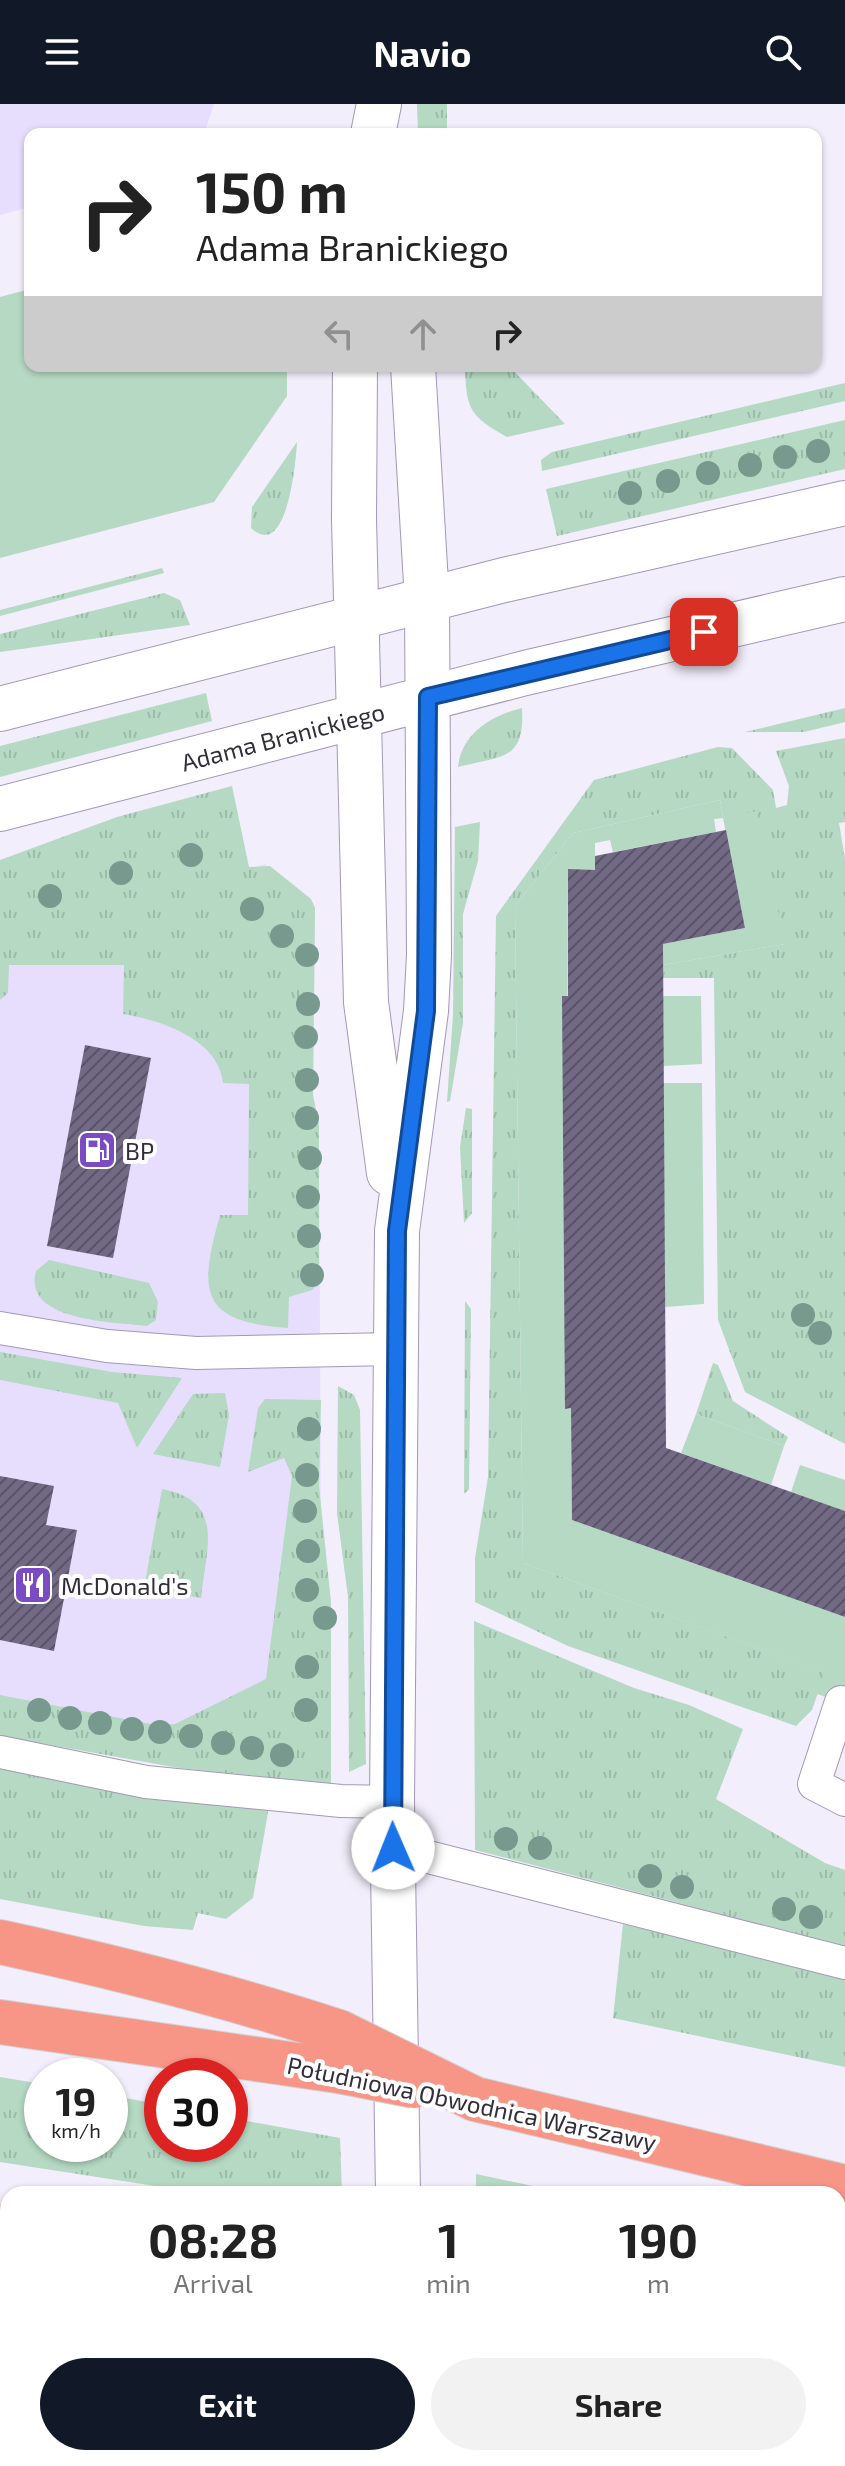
<!DOCTYPE html>
<meta charset="utf-8">
<style>
:root{--surface:#fff;--page:#f2f2f2;--text:#222;--muted:#767676;--accent:#111827}
body{margin:0;font-family:"Exo 2",sans-serif;background:var(--page);color:var(--text);height:100vh;display:flex;flex-direction:column;font-size:30px;white-space:nowrap}
*{box-sizing:border-box;margin:0}
p{font-size:26px;color:var(--muted)}
.icon{flex:none;width:44px;height:44px;fill:none;stroke:currentColor;stroke-width:2;stroke-linecap:round;stroke-linejoin:round}
.map{position:relative;flex:1;overflow:hidden}
.details{position:absolute;left:0px;top:2082px;width:846px;height:280px;display:flex;flex-direction:column;background:var(--surface);border-radius:24px 24px 0 0;box-shadow:0 2px 6px #0004}
.details>*{flex:none}
.top-card{position:absolute;left:24px;top:24px;width:798px;height:244px;border-radius:16px;box-shadow:0 2px 6px #0004;background:#fff;color:var(--text);overflow:hidden}
.speed{position:absolute;left:24px;top:1954px;display:flex;gap:16px;font-size:40px;font-weight:700;text-align:center}
.speed>*{display:grid;place-content:center;width:104px;height:104px;border-radius:50%;background:var(--surface);box-shadow:0 2px 6px #0004;line-height:1}
.speed small{font-size:20px;font-weight:400}
.speed .limit{border:12px solid #d22;background:#fff;color:#111}
.pin{position:absolute;display:grid;place-items:center;width:68px;height:68px;color:#fff;margin:-34px;border-radius:16px;box-shadow:0 4px 12px #0006}
.me{position:absolute;width:88px;margin:-44px;rotate:359deg;stroke-linejoin:round;filter:drop-shadow(0 0 6px #0008)}
.turn{display:flex;align-items:center;gap:28px;height:168px;padding:0 40px;font-size:36px}
.turn .icon{width:104px;height:104px;stroke-width:2.5}
.turn b{display:block;font-size:56px;line-height:68px}
.lanes{display:flex;align-items:center;height:76px;padding:0 40px;background:#0003;justify-content:center;gap:40px;direction:ltr}
.lanes .off{opacity:.35}
.eta{display:flex;justify-content:space-evenly;align-items:center;height:136px;text-align:center}
.eta b{font-size:48px;font-weight:700;line-height:56px}
.cta{display:flex;gap:16px;margin-top:auto;padding:16px 40px}
.cta a{flex:1;height:92px;border-radius:48px;background:var(--accent);color:#fff;font-size:32px;font-weight:700;line-height:92px;text-align:center}
.cta a+a{background:var(--page);color:var(--text)}
header{display:flex;justify-content:space-between;align-items:center;height:104px;padding:0 40px;background:var(--accent);color:#fff;font-size:36px;font-weight:700}
.map>svg:first-child{display:block}
.built{fill:#e7defd}
.grass{fill:url(#grass-tufts)}
.green{fill:#b5d9c3}
.building{fill:url(#building-hatch)}
.lines{fill:none;stroke-linecap:round;stroke-linejoin:round}
.lane-casing{stroke:#a298b6;stroke-width:34}
.street-casing{stroke:#a298b6;stroke-width:46}
.secondary-casing{stroke:#a298b6;stroke-width:46}
.highway-casing{stroke:#d2d1d3;stroke-width:46}
.lane{stroke:#fff;stroke-width:32}
.street{stroke:#fff;stroke-width:44}
.secondary{stroke:#fff;stroke-width:44}
.highway{stroke:#f79687;stroke-width:44}
.highway-bridge-casing{stroke:#d2d1d3;stroke-width:46;stroke-linecap:butt}
.highway-bridge{stroke:#f79687;stroke-width:44}
.tree{fill:#78998e}
.route-casing{stroke:#114b97;stroke-width:20}
.route{stroke:#1a73e8;stroke-width:14}
.labels{text-anchor:middle;dominant-baseline:central;stroke-width:8;stroke-linejoin:round;paint-order:stroke}
.street-label{font-size:24px;fill:#312d39;stroke:#fff}
.poi-label{font-size:24px;fill:#312d39;stroke:#fff;text-anchor:start}
</style>
<header><svg class="icon" aria-label="menu" viewBox="0 0 24 24"><path d="M4 6h16M4 12h16M4 18h16"/></svg>Navio<svg class="icon" aria-label="search" viewBox="0 0 24 24"><circle cx="10" cy="10" r="6"/><path d="M15 15l6 6"/></svg></header>
<div class="map">
<svg width="845" height="2362" viewBox="0 0 845 2362">
<defs>
<pattern id="grass-tufts" width="24" height="20" patternUnits="userSpaceOnUse" patternTransform="scale(2)"><rect width="24" height="20" fill="#b5d9c3"/><path d="M3 7l-1-3M5 7V3M7 7l1-3M15 17l-1-3M17 17v-4M19 17l1-3" fill="none" stroke="#9cbba8"/></pattern>
<pattern id="building-hatch" width="6" height="6" patternUnits="userSpaceOnUse" patternTransform="scale(2)"><rect width="6" height="6" fill="#726984"/><path d="M-1 1l2-2M0 6l6-6M5 7l2-2" fill="none" stroke="#595267"/></pattern>
</defs>
<rect width="100%" height="100%" fill="#f2eefb"/>
<path class="built" d="M 0,0 L 214,0 L 204,30 L 30,30 L 30,103 L 0,111 Z
M 265,760 L 311,795 L 315,804 L 313,991 L 319,1022 L 322,1668 L 0,1605 L 0,853 Z"/>
<path class="grass" d="M 417,0 L 447,0 L 447,30 L 418,30 Z
M 465,262 L 509,262 L 565,320 L 507,333 C 470,312 466,306 465,262 Z
M 845,279 L 845,297 L 542,367 L 541,356 L 552,348 Z
M 845,316 L 845,365 L 557,432 L 546,385 Z
M 297,338 C 296,358 287,458 251,424 L 252,403 Z
M 162,464 L 164,469 L 0,512 L 0,506 Z
M 164,489 L 180,496 L 190,521 L 0,548 L 0,530 Z
M 206,589 L 212,617 L 0,673 L 0,642 Z
M 522,604 C 525,657 502,652 458,663 C 462,629 491,612 522,604 Z
M 845,604 L 845,618 L 804,628 L 745,628 Z
M 845,634 L 845,718 L 839,719 L 845,755 L 845,1340 L 745,1288 L 718,1216 L 714,874 L 663,874 L 663,861 L 785,840 L 723,713 L 720,696 L 573,729 L 515,802 L 523,1459 L 825,1568 L 812,1606 L 796,1622 L 568,1542 L 475,1498 L 475,1454 L 488,1373 L 496,812 L 594,676 L 718,643 L 732,644 L 773,686 L 776,704 L 787,701 L 789,682 L 776,647 Z
M 232,682 L 249,763 L 270,762 L 311,795 L 315,804 L 313,991 L 319,1022 L 319,1177 L 312,1186 L 289,1193 L 288,1224 C 198,1218 199,1187 220,1111 L 248,1111 L 249,980 L 223,979 C 219,935 160,916 123,910 L 124,861 L 9,861 L 8,889 L 0,896 L 0,756 L 117,713 Z
M 480,718 L 478,757 L 463,810 L 463,919 L 450,997 L 447,998 L 453,911 L 455,723 Z
M 466,1004 L 472,1005 L 472,1109 L 464,1119 L 460,1043 Z
M 49,1156 L 149,1179 L 158,1198 L 156,1216 L 147,1222 C 116,1218 22,1218 36,1167 Z
M 465,1197 L 471,1205 L 469,1385 L 464,1390 Z
M 0,1248 L 112,1268 L 182,1274 L 137,1344 L 118,1299 L 0,1276 Z
M 713,1259 L 718,1261 L 733,1297 L 788,1333 L 784,1342 L 696,1310 Z
M 338,1282 L 354,1291 L 360,1306 L 366,1660 L 349,1668 L 348,1493 L 337,1409 Z
M 225,1289 L 229,1311 L 220,1363 L 153,1350 L 193,1290 Z
M 265,1295 L 321,1296 L 319,1382 L 331,1498 L 331,1680 L 179,1664 L 0,1632 L 0,1591 L 156,1621 L 175,1620 L 266,1575 L 292,1372 L 284,1354 L 248,1368 L 258,1304 Z
M 162,1385 C 226,1397 206,1444 201,1494 L 144,1484 Z
M 474,1517 L 634,1584 L 689,1601 L 743,1625 L 716,1695 L 825,1759 L 845,1766 L 845,1842 L 475,1746 Z
M 0,1661 L 269,1703 L 253,1794 L 226,1815 L 198,1809 L 193,1826 L 144,1822 L 0,1795 Z
M 623,1820 L 845,1872 L 845,1963 L 613,1914 Z
M 0,1973 L 42,1980 L 42,2040 L 110,2040 L 110,1991 L 162,2001 L 162,2040 L 230,2040 L 230,2014 L 340,2034 L 342,2090 L 207,2090 L 0,2058 Z
M 476,2070 L 571,2090 L 476,2090 Z
M 838,2148 L 845,2150 L 845,2223 L 838,2221 Z
M 0,2213 L 8,2214 L 8,2354 L 344,2354 L 342,2362 L 0,2362 Z
M 475,2354 L 732,2354 L 761,2362 L 475,2362 Z"/>
<path class="green" d="M 30,185 L 30,262 L 287,262 L 287,292 L 214,398 L 0,454 L 0,193 Z
M 720,696 L 723,713 L 757,707 L 785,840 L 663,861 L 663,840 L 745,824 L 723,714 L 714,715 L 716,728 L 613,748 L 610,736 L 595,739 L 595,766 L 568,766 L 566,1305 L 571,1304 L 572,1416 L 845,1513 L 845,1599 L 817,1590 L 824,1568 L 523,1459 L 515,802 L 573,729 Z
M 663,892 L 701,892 L 702,960 L 663,962 Z
M 663,979 L 702,979 L 704,1200 L 665,1203 Z
M 696,1310 L 784,1342 L 771,1381 L 681,1349 Z
M 800,1361 L 845,1376 L 845,1407 L 791,1388 Z"/>
<path class="building" d="M 726,726 L 745,824 L 663,840 L 666,1344 L 845,1407 L 845,1513 L 572,1416 L 571,1304 L 565,1305 L 562,892 L 568,892 L 568,765 L 595,766 L 595,752 Z
M 85,941 L 151,954 L 113,1154 L 47,1142 Z
M 0,1372 L 54,1382 L 46,1421 L 77,1426 L 54,1547 L 0,1536 Z"/>
<g class="lines">
<g class="lane-casing">
<path id="lane" d="M 0,1224 L 107,1242 L 196,1249 L 394,1245
M 841,1598 L 814,1680 L 845,1696
M 0,1648 L 146,1678 L 341,1697 L 392,1698
M 393,1744 L 845,1859"/>
</g>
<g class="street-casing">
<path id="street" d="M 373,30 L 379,0
M 355,262 L 354,415 L 366,898 L 389,1069
M 398,2090 L 392,1698 L 397,1127 L 426,907 L 429,851 L 427,496 L 413,262
M 402,2354 L 402,2362"/>
</g>
<g class="secondary-casing">
<g id="secondary">
<path d="M 0,605 L 504,476 L 845,399"/>
<path id="s1" d="M 0,705 L 525,569 L 845,495"/>
</g>
</g>
<g class="highway-casing">
<path id="highway" d="M 0,1838 C 115,1863 227,1891 339,1928
M 0,1918 L 338,1967
M 475,1995 L 845,2083
M 0,2123 L 8,2125
M 838,2287 L 845,2289"/>
</g>
<use href="#lane" class="lane"/>
<use href="#street" class="street"/>
<use href="#secondary" class="secondary"/>
<use href="#highway" class="highway"/>
<g class="highway-bridge-casing">
<path id="highway-bridge" d="M 339,1928 L 475,1995
M 338,1967 L 414,1982"/>
</g>
<use href="#highway-bridge" class="highway-bridge"/>
</g>
<g class="tree">
<circle cx="818" cy="347" r="12"/>
<circle cx="785" cy="353" r="12"/>
<circle cx="750" cy="361" r="12"/>
<circle cx="708" cy="369" r="12"/>
<circle cx="668" cy="377" r="12"/>
<circle cx="630" cy="389" r="12"/>
<circle cx="191" cy="751" r="12"/>
<circle cx="121" cy="769" r="12"/>
<circle cx="50" cy="792" r="12"/>
<circle cx="252" cy="805" r="12"/>
<circle cx="282" cy="832" r="12"/>
<circle cx="307" cy="851" r="12"/>
<circle cx="308" cy="900" r="12"/>
<circle cx="306" cy="933" r="12"/>
<circle cx="307" cy="976" r="12"/>
<circle cx="307" cy="1014" r="12"/>
<circle cx="310" cy="1054" r="12"/>
<circle cx="308" cy="1093" r="12"/>
<circle cx="309" cy="1132" r="12"/>
<circle cx="312" cy="1171" r="12"/>
<circle cx="803" cy="1211" r="12"/>
<circle cx="820" cy="1229" r="12"/>
<circle cx="309" cy="1325" r="12"/>
<circle cx="307" cy="1371" r="12"/>
<circle cx="305" cy="1407" r="12"/>
<circle cx="308" cy="1447" r="12"/>
<circle cx="307" cy="1486" r="12"/>
<circle cx="325" cy="1514" r="12"/>
<circle cx="307" cy="1563" r="12"/>
<circle cx="39" cy="1606" r="12"/>
<circle cx="306" cy="1606" r="12"/>
<circle cx="70" cy="1614" r="12"/>
<circle cx="100" cy="1619" r="12"/>
<circle cx="132" cy="1625" r="12"/>
<circle cx="160" cy="1628" r="12"/>
<circle cx="191" cy="1632" r="12"/>
<circle cx="223" cy="1639" r="12"/>
<circle cx="252" cy="1644" r="12"/>
<circle cx="282" cy="1651" r="12"/>
<circle cx="506" cy="1735" r="12"/>
<circle cx="540" cy="1744" r="12"/>
<circle cx="650" cy="1772" r="12"/>
<circle cx="682" cy="1783" r="12"/>
<circle cx="784" cy="1805" r="12"/>
<circle cx="811" cy="1813" r="12"/>
</g>
<g class="lines">
<g class="route-casing">
<path id="route" d="M 393,1744 L 397,1127 L 426,907 L 428,593 L 704,528"/>
</g>
<use href="#route" class="route"/>
</g>
<defs>
<g id="fuel-square" transform="scale(2)"><rect x="-9" y="-9" width="18" height="18" rx="4" fill="#7b4bc3" stroke="#fff"/><path d="M-5.5-6h7V0h2V4h1.3V-2.5L3-4.5l.8-.8L6-3V5H2.5V1h-1V6h-7ZM-4.2-4.7v3.2H.2V-4.7Z" fill="#fff"/></g>
<g id="restaurant-square" transform="scale(2)"><rect x="-9" y="-9" width="18" height="18" rx="4" fill="#7b4bc3" stroke="#fff"/><path d="M-5-6h1v4h1v-4h1v4h1v-4h1v5L-1.5 .5V6h-2V.5L-5-1ZM5-6V6H3V1.5H1.5Q1.5-4 5-6Z" fill="#fff"/></g>
</defs>
<g fill-rule="evenodd">
<use href="#fuel-square" x="97" y="1046"/>
<use href="#restaurant-square" x="33" y="1481"/>
</g>
<g class="labels">
<g class="street-label">
<text stroke="none"><textPath href="#s1" startOffset="292">Adama Branickiego</textPath></text>
<text transform="translate(472 1999) rotate(12)">Południowa Obwodnica Warszawy</text>
</g>
<g class="poi-label">
<text x="125" y="1046">BP</text>
<text x="61" y="1481">McDonald's</text>
</g>
</g>
</svg>
<div class="speed"><div>19<small>km/h</small></div><div class="limit">30</div></div>
<div class="pin" style="left:704px;top:528px;background:#d93025"><svg class="icon" aria-label="arrive" viewBox="0 0 24 24"><path d="M6 21V4h12l-3 4 3 4H6"/></svg></div>
<svg class="me" style="left:393px;top:1744px" viewBox="-20 -20 40 40"><circle r="19" fill="#fff"/><path d="M0-13L10 11 0 6-10 11z" fill="#1a73e8"/></svg>
<div class="top-card">
<div class="turn"><svg class="icon" aria-label="right" viewBox="0 0 24 24"><path d="M7 20v-9h11M14 6l5 5-5 5"/></svg><div><b>150 m</b>Adama Branickiego</div></div>
<div class="lanes"><svg class="icon off" aria-label="left" viewBox="0 0 24 24"><path d="M17 20v-9H6M10 6l-5 5 5 5"/></svg><svg class="icon off" aria-label="ahead" viewBox="0 0 24 24"><path d="M12 20V5M6 11l6-6 6 6"/></svg><svg class="icon" aria-label="right" viewBox="0 0 24 24"><path d="M7 20v-9h11M14 6l5 5-5 5"/></svg></div>
</div>
<section class="details">
<div class="eta">
<div><b>08:28</b><p>Arrival</p></div>
<div><b>1</b><p>min</p></div>
<div><b>190</b><p>m</p></div>
</div>
<div class="cta"><a>Exit</a><a>Share</a></div>
</section>
</div>
